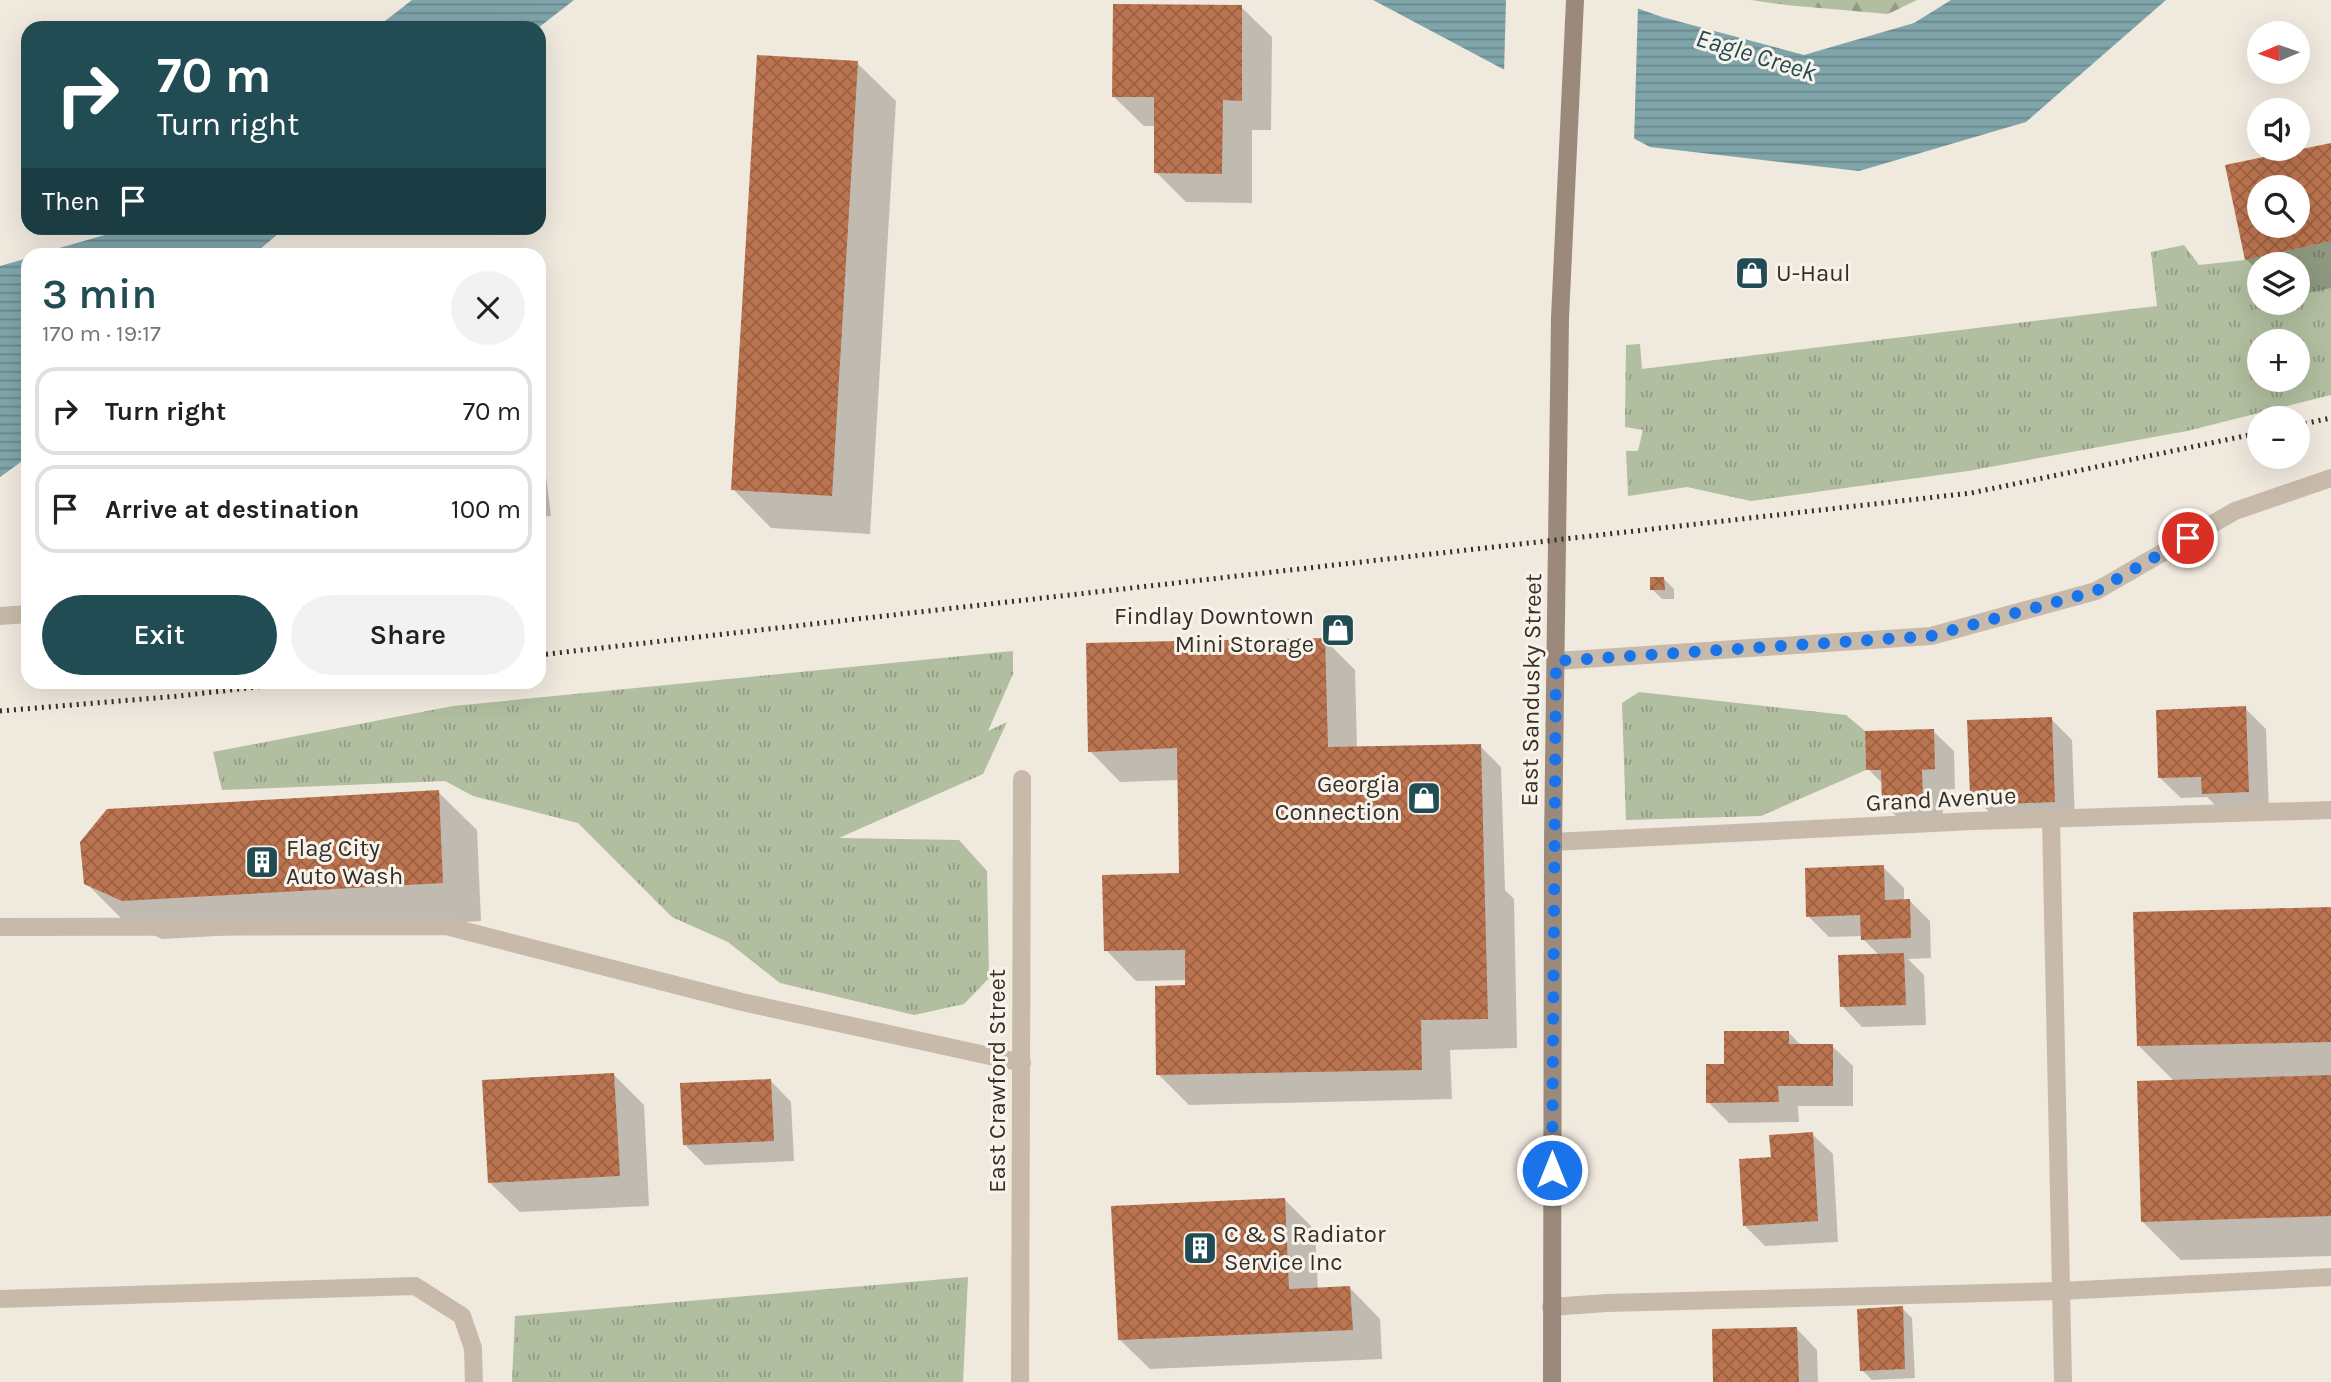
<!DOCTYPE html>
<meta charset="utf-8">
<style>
:root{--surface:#fff;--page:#f2f2f2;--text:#202124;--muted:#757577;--line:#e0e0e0;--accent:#224c54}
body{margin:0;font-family:Karla,sans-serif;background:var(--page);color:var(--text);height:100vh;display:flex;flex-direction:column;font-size:26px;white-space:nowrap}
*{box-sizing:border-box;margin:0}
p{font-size:23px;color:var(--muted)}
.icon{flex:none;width:38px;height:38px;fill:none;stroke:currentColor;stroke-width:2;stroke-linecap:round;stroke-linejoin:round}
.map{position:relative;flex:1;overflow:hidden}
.sheet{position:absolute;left:21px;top:248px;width:525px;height:441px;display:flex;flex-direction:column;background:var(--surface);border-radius:21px;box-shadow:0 7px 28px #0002}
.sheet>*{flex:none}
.banner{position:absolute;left:21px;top:21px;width:525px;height:214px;border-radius:21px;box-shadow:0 7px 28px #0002;background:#224c54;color:#fff;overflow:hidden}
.needle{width:46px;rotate:268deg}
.controls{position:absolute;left:2247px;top:21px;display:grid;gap:14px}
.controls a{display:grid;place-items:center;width:63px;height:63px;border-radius:50%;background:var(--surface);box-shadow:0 7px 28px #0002;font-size:35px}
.pin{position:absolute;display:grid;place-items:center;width:60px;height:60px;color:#fff;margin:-30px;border:4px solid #fff;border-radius:50%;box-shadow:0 2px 7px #0007}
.me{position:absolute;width:77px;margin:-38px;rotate:0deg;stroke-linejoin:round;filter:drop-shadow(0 0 5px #0008)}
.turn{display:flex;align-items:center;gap:24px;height:147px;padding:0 21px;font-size:32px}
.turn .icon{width:91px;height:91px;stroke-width:2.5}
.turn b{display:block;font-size:49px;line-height:60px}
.then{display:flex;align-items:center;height:66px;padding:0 21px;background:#0003;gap:14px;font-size:26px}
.round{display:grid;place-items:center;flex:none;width:74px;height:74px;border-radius:37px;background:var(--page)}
.overview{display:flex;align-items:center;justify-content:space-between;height:119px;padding:0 21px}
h1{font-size:42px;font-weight:600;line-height:52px;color:var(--accent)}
.cta{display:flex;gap:14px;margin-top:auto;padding:14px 21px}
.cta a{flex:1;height:80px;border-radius:42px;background:var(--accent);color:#fff;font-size:28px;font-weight:600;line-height:80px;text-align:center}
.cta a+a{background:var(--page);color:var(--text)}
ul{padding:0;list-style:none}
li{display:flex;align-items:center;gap:21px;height:88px;margin:0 14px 10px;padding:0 7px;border:4px solid var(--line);border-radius:21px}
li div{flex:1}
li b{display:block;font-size:26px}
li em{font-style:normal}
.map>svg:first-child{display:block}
.grass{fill:url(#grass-tufts);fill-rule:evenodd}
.forest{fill:url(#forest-firs)}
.water{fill:url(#water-rules)}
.pier{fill:#f0e9de}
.shadow{fill:#0003;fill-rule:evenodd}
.building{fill:url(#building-cross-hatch);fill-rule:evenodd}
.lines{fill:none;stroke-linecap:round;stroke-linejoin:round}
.lane{stroke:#c8baaa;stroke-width:18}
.street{stroke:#c8baaa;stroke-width:18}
.secondary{stroke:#9b8a7c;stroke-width:18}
.rail{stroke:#362e29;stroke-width:5;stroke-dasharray:2 5;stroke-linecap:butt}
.route{stroke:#1a73e8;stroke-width:12;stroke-dasharray:0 21.6}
.labels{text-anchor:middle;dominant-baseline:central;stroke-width:6;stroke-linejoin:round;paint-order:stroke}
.poi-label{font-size:24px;fill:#362e29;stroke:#f8f3ea;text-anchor:start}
.street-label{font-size:24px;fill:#362e29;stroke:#f8f3ea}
.water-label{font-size:26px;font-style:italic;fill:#224c54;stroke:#f8f3ea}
</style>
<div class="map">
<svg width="2331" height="1382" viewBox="0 0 2331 1382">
<defs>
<pattern id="grass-tufts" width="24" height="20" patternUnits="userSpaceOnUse" patternTransform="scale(1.75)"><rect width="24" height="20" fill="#b1be9f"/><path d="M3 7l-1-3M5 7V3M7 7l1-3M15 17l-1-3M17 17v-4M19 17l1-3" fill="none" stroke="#919b82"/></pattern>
<pattern id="forest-firs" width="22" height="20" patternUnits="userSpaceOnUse" patternTransform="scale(1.75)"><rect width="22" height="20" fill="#b1be9f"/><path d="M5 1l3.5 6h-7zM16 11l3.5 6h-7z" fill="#919b82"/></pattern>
<pattern id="water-rules" width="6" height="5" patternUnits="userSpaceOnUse" patternTransform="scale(1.75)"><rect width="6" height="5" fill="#7fa5ab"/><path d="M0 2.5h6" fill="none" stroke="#69878b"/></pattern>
<pattern id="building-cross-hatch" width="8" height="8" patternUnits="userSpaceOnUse" patternTransform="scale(1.75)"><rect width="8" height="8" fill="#bc7450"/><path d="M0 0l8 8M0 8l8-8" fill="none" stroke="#9a6042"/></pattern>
</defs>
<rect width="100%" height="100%" fill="#f0e9de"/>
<path class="grass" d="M 2331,241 L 2331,395 L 2187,431 L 1968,471 L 1751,501 L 1687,487 L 1628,496 L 1626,451 L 1638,451 L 1643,430 L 1625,427 L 1626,345 L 1640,344 L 1642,369 L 2157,306 L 2151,252 L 2184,245 L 2199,265 L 2245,260 ZM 2259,264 L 2298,264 L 2298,303 L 2259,303 ZM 2259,341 L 2298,341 L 2298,380 L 2259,380 Z
M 1013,651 L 1013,674 L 988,731 L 1007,722 L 983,774 L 839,838 L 959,840 L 987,871 L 989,978 L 964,1004 L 914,1015 L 780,983 L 728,942 L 672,917 L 578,823 L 473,796 L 445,781 L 222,790 L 213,752 L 453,706 Z
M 1639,692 L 1846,715 L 1865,731 L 1866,770 L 1761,816 L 1626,820 L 1622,703 Z
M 968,1277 L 963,1382 L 512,1382 L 515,1316 Z"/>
<path class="forest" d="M 1751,0 L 1917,0 L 1888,14 L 1786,5 Z"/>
<path class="water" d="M 412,0 L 574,0 L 538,28 L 376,28 Z
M 1373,0 L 1614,0 L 1662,17 L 1804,55 L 1914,23 L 1951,0 L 2166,0 L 2026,122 L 1859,171 L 1650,147 Z
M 129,228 L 285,228 L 253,255 L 35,255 Z
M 28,258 L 28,457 L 0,477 L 0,266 Z"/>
<path class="pier" d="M 1506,0 L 1624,0 L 1638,5 L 1634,142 L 1504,73 Z"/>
<path class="shadow" d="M 1241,7 L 1272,37 L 1271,130 L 1252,130 L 1252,203 L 1186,202 L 1156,172 L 1156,126 L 1144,126 L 1113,96 Z
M 857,63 L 896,101 L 870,534 L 771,528 L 733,489 Z
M 2331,145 L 2331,288 L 2298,295 L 2298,264 L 2259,264 L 2259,272 L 2246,259 L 2227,167 ZM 2259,187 L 2298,187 L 2298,226 L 2259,226 Z
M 539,420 L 551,516 L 539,517 Z
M 1664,579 L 1674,589 L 1674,599 L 1662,599 L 1652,589 Z
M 1325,640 L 1355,670 L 1357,748 L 1480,746 L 1501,767 L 1505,890 L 1514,899 L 1517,1048 L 1450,1050 L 1452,1099 L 1189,1105 L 1158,1074 L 1187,987 L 1187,980 L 1136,981 L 1106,950 L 1183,875 L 1179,780 L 1120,782 L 1090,751 Z
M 2245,708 L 2266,729 L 2269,812 L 2224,814 L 2207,797 L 2181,798 L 2160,778 Z
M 2051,719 L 2072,740 L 2075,822 L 1992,815 L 1972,795 Z
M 1933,731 L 1954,751 L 1955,789 L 1942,790 L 1943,823 L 1905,825 L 1884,804 L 1884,785 L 1868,769 Z
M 438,792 L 477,830 L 481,921 L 162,939 L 125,922 L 86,883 Z
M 1883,867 L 1904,888 L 1904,901 L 1909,900 L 1930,921 L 1931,958 L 1908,959 L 1924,975 L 1926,1025 L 1862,1027 L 1842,1006 L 1879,955 L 1863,939 L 1863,936 L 1829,937 L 1808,916 Z
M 2331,909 L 2331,1256 L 2181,1260 L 2143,1222 L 2175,1082 L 2139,1046 Z
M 1789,1033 L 1802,1046 L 1832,1046 L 1853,1066 L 1853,1106 L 1798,1106 L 1799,1122 L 1729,1123 L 1708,1102 L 1726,1066 Z
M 614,1075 L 644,1105 L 649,1206 L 520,1212 L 489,1182 Z
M 771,1081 L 791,1102 L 794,1161 L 705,1165 L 684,1144 Z
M 1812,1134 L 1833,1154 L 1838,1242 L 1765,1246 L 1744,1225 L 1773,1159 Z
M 1285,1200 L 1315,1230 L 1318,1290 L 1350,1288 L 1380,1319 L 1382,1359 L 1150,1369 L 1119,1339 Z
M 1902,1308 L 1912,1318 L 1915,1378 L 1872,1380 L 1862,1370 Z
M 1797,1329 L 1817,1350 L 1818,1382 L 1715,1382 Z"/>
<path class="building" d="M 1113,4 L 1242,5 L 1242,101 L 1223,100 L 1222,174 L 1154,173 L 1154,97 L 1112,97 Z
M 757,55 L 858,61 L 832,496 L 731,490 Z
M 2331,143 L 2331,241 L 2245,260 L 2225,165 ZM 2259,187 L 2298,187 L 2298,226 L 2259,226 Z
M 1650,577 L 1664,577 L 1665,590 L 1650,590 Z
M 1325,638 L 1328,747 L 1481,744 L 1488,1019 L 1421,1020 L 1422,1070 L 1156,1075 L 1155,986 L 1185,985 L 1185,950 L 1104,951 L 1102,875 L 1179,873 L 1177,748 L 1088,752 L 1086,643 Z
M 2246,706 L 2249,792 L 2202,794 L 2201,777 L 2158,778 L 2156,710 Z
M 2052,717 L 2055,802 L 2003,804 L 2003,794 L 1970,795 L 1967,720 Z
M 1934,729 L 1935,769 L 1922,770 L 1923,803 L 1882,805 L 1881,770 L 1866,770 L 1865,731 Z
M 439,790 L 443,883 L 122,901 L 84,884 L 80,842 L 107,809 Z
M 1884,865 L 1885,900 L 1910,899 L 1911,938 L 1861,940 L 1860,915 L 1806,917 L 1805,868 Z
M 2331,907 L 2331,1042 L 2137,1046 L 2133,912 Z
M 1904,953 L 1906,1005 L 1840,1007 L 1838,955 Z
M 1724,1031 L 1789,1031 L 1789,1044 L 1833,1044 L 1833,1086 L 1778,1086 L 1779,1102 L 1706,1103 L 1706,1064 L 1724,1064 Z
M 614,1073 L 620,1176 L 488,1183 L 482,1080 Z
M 2331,1075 L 2331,1216 L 2141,1222 L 2137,1081 Z
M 771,1079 L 774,1141 L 683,1145 L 680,1083 Z
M 1813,1132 L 1818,1221 L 1743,1226 L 1739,1159 L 1771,1157 L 1769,1135 Z
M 1285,1198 L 1289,1289 L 1350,1286 L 1353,1330 L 1118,1340 L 1111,1206 Z
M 1903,1306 L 1905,1369 L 1860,1371 L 1857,1309 Z
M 1797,1327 L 1799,1382 L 1713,1382 L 1712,1329 Z"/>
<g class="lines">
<path class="lane" d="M 0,616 L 28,614
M 2051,819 L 2063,1382
M 0,927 L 446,926 L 742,1002 L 1022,1063
M 0,1299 L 415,1286 L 462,1316 L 473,1348 L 474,1382
M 1551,1307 L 1607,1303 L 2061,1291 L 2331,1277"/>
<path class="street" d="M 1556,661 L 1931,636 L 2096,591 L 2235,511 L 2331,478
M 1553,842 L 1973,821 L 2331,810
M 1020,1382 L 1022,779"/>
<path class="secondary" d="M 1552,1382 L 1553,842 L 1560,318 L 1575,0"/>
<path class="rail" d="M 2298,425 L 2331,418
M 539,655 L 1971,493 L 2259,433
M 0,711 L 179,696 L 300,682"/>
</g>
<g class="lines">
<path class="route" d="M 1552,1170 L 1556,661 L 1931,636 L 2096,591 L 2188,538"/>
</g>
<defs>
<g id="shop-square" transform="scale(1.75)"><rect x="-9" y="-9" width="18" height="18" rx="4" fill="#224c54" stroke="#f8f3ea"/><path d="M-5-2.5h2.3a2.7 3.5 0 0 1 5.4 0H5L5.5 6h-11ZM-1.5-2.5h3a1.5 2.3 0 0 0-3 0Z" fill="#fff"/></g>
<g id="building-square" transform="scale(1.75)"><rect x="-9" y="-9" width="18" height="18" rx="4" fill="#224c54" stroke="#f8f3ea"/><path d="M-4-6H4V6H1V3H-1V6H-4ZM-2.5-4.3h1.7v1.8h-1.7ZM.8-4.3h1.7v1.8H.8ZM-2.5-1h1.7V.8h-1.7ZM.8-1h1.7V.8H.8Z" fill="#fff"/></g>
</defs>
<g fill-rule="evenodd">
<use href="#shop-square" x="1752" y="273"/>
<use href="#shop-square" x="1338" y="630"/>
<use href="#shop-square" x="1424" y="798"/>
<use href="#building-square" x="262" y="862"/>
<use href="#building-square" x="1200" y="1248"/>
</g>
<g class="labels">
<g class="poi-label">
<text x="1776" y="273">U-Haul</text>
<text x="1314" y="616" text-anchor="end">Findlay Downtown<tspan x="1314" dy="28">Mini Storage</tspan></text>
<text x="1400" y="784" text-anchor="end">Georgia<tspan x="1400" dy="28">Connection</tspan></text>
<text x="286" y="848">Flag City<tspan x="286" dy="28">Auto Wash</tspan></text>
<text x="1224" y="1234">C &amp; S Radiator<tspan x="1224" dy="28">Service Inc</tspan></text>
</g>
<g class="street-label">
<text transform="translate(1531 690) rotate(-89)">East Sandusky Street</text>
<text transform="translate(1941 799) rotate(-3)">Grand Avenue</text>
<text transform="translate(997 1081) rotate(-90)">East Crawford Street</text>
</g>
<g class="water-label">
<text transform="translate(1756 55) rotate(17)">Eagle Creek</text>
</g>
</g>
</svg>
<div class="controls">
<a><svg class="needle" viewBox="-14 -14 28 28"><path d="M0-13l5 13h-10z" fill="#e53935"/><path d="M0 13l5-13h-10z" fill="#757577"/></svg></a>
<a><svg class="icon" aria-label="sound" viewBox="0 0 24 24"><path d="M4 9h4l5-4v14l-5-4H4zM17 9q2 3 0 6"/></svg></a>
<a><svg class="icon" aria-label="search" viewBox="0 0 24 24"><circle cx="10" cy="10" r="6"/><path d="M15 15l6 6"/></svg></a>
<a><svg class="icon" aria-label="layers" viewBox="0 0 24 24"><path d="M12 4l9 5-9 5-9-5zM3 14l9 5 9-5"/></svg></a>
<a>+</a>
<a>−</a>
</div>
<div class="pin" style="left:2188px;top:538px;background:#d93025"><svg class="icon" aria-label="arrive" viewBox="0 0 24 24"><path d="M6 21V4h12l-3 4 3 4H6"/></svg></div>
<svg class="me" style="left:1552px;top:1170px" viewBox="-20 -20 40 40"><circle r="17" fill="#1a73e8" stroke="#fff" stroke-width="3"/><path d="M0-11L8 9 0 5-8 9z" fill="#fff"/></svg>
<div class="banner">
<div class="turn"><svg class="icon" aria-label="right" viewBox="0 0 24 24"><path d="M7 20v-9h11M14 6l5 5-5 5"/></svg><div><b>70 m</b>Turn right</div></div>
<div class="then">Then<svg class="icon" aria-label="arrive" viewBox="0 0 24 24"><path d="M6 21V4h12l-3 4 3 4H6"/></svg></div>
</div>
<section class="sheet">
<div class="overview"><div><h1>3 min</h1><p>170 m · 19:17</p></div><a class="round"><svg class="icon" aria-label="close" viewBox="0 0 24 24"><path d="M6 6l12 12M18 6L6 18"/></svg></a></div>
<ul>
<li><svg class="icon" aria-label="right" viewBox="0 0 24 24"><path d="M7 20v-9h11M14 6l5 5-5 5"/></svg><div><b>Turn right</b></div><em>70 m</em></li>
<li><svg class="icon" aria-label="arrive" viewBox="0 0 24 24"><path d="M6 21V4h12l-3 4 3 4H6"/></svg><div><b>Arrive at destination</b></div><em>100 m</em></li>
</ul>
<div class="cta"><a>Exit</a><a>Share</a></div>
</section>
</div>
